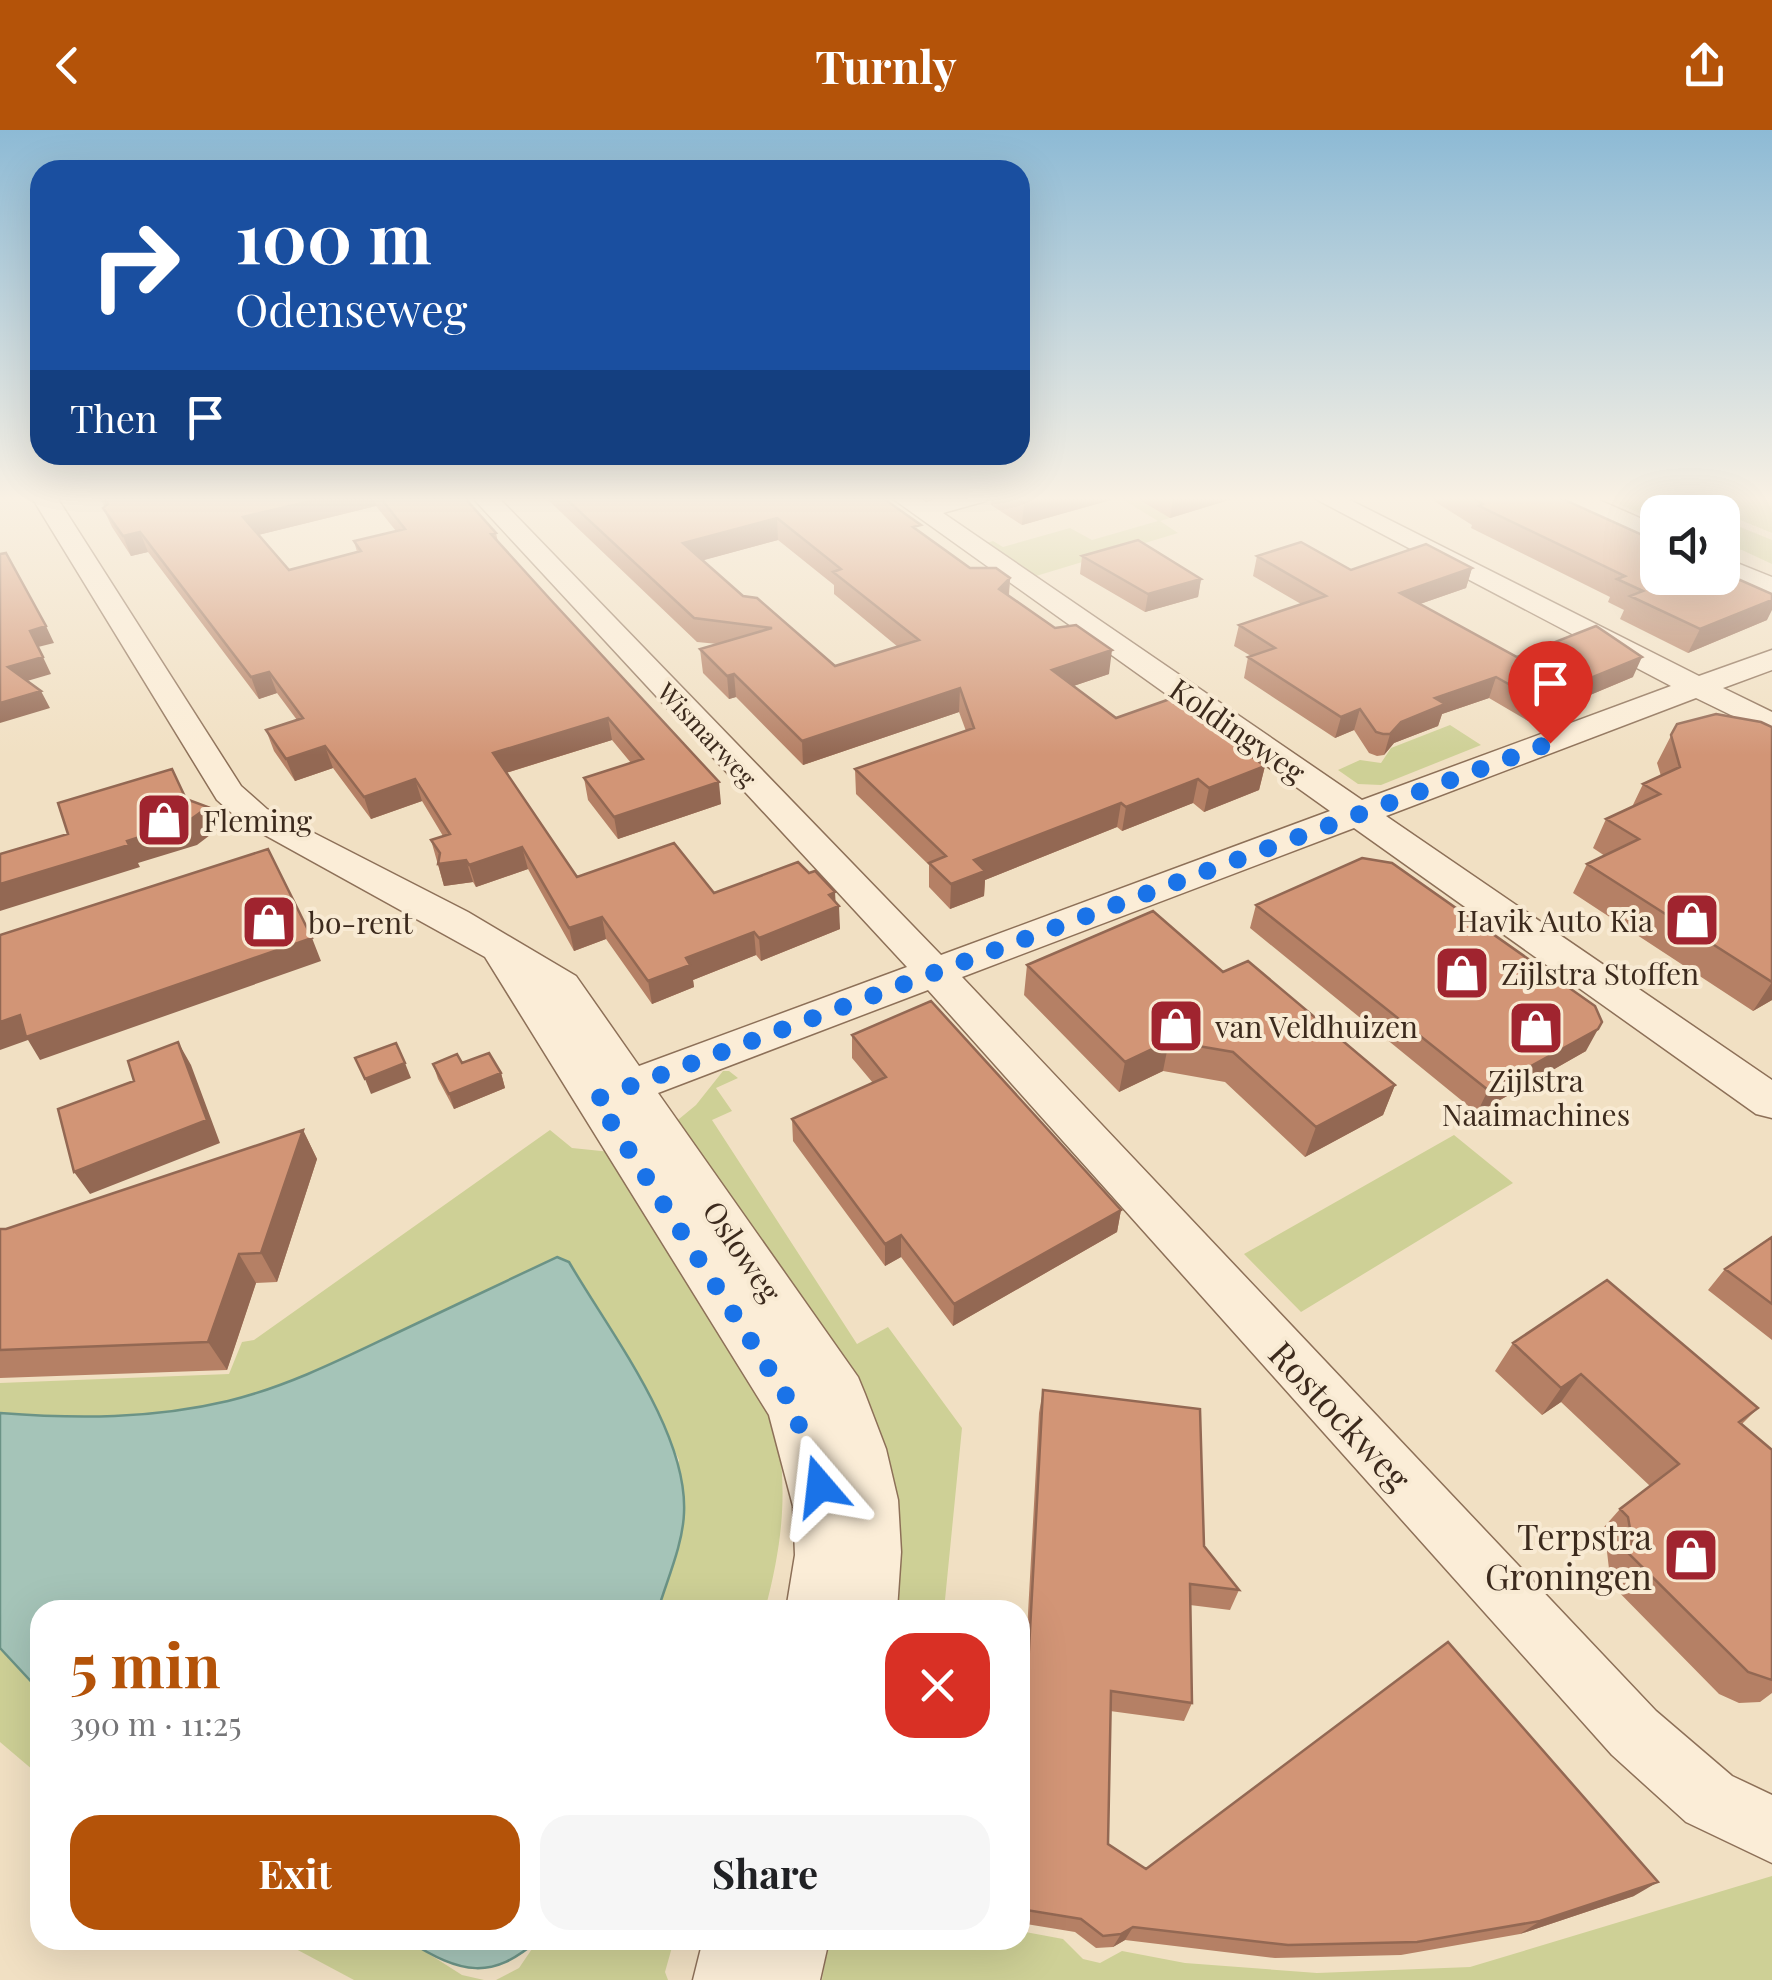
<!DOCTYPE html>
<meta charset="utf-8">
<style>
:root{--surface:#fff;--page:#f6f6f6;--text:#202124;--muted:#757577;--accent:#b45309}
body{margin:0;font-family:"Playfair Display",serif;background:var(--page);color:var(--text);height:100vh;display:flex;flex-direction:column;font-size:38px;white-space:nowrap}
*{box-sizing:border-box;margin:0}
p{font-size:32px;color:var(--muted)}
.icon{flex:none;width:55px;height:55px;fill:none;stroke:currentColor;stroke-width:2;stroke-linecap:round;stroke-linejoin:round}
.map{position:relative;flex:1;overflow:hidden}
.details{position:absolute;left:30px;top:1470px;width:1000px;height:350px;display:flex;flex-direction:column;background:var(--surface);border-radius:30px;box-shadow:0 10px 40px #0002}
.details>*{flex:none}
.top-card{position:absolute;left:30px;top:30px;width:1000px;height:305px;border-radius:30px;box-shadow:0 10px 40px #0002;background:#1a4fa0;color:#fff;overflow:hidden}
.tools{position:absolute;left:1640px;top:365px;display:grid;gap:20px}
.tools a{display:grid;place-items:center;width:100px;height:100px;border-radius:20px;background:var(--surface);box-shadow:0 10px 40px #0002;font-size:50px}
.pin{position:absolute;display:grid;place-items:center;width:85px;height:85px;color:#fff;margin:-102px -42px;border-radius:50% 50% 50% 0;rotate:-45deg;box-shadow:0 0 10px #0007}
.pin .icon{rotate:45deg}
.me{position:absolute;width:110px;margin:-55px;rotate:343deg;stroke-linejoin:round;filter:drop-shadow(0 0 8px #0008)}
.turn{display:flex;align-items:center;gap:35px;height:210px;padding:0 40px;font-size:45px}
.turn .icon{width:130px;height:130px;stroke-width:2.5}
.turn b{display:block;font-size:70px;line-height:85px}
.then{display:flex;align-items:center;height:95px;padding:0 40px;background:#0003;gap:20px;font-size:38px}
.round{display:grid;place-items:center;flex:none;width:105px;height:105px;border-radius:30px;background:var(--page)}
.summary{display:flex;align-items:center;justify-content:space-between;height:170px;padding:0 40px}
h1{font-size:60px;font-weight:700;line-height:75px;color:var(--accent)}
.cta{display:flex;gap:20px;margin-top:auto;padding:20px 40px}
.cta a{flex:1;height:115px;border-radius:30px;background:var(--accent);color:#fff;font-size:40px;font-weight:700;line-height:115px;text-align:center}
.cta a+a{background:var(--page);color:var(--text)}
header{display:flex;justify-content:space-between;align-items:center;height:130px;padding:0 40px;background:var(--accent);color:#fff;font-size:45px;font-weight:700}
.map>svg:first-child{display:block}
.green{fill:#ced096}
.water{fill:#a5c4b8;stroke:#6b9386;stroke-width:2.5}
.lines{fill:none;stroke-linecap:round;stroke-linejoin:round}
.minor-casing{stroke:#8d7058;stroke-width:3}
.minor{fill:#fbedd7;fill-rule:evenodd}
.wall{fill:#b58065;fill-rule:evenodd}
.shaded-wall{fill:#936853}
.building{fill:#d29576;stroke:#936853;stroke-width:2.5;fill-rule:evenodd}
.route{stroke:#1a73e8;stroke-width:18;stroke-dasharray:0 32.4}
.labels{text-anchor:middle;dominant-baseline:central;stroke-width:8;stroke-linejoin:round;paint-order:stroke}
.far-street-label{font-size:25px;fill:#3c2a1d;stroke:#f8ead3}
.street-label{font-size:30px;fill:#3c2a1d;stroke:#f8ead3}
.poi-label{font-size:30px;fill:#3c2a1d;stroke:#f8ead3;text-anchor:start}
.near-street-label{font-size:35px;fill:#3c2a1d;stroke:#f8ead3}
.near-poi-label{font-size:35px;fill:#3c2a1d;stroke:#f8ead3;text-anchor:end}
</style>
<header><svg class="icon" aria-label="back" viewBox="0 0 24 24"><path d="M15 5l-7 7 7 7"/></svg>Turnly<svg class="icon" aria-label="share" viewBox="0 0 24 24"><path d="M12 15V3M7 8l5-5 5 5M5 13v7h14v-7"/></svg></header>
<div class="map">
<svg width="1772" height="1850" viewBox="0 0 1772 1850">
<rect width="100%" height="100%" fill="#f1e0c3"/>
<path class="green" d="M 1117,366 L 1242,366 L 1160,391 L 1178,403 L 1036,446 L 987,413 L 993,411 L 1003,417 L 1070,398 L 1092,410 L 1158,391 Z
M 1601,366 L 1665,366 L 1705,382 L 1658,382 L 1657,391 Z
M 1682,366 L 1772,366 L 1772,403 Z
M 1723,390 L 1772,410 L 1772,434 L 1742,420 L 1723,417 Z
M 1450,595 L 1481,615 L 1381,655 L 1358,654 L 1338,640 L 1360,630 L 1381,633 L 1391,618 Z
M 723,941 L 729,941 L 738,948 L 716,958 L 732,981 L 712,990 L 857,1214 L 888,1197 L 962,1298 L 944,1480 L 882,1480 L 673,994 L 696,975 Z
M 550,1000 L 572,1018 L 611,1022 L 773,1280 C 789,1353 784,1408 765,1480 L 658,1480 L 671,1436 L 679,1330 L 649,1267 L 570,1132 L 557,1127 C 500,1155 442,1182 384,1209 C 334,1232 282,1258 228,1271 C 152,1290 77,1289 0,1283 L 0,1253 L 229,1244 L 242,1212 L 254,1210 Z
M 1454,1005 L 1513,1053 L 1301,1182 L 1244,1124 Z
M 0,1518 L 40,1561 L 40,1646 L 0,1612 Z
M 1772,1746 L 1772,1850 L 822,1850 L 829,1810 L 1020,1810 L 1020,1801 L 1063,1809 L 1083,1829 L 1100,1833 L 1122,1821 L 1185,1833 L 1317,1843 L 1470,1837 Z
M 279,1810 L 407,1810 L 462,1845 L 484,1850 L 354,1850 Z
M 538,1810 L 674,1810 L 665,1842 L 668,1850 L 496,1850 L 519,1838 Z"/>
<path class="water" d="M 557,1127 L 569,1132 C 609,1201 688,1302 684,1383 C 683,1414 667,1450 658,1480 L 40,1480 L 40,1561 L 0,1518 L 0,1283 C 77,1289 152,1289 228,1271 C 282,1258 334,1233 384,1209 C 442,1182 499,1154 557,1127 Z
M 407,1810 L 538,1810 C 492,1850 462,1845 407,1810 Z"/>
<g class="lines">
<g class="minor-casing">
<path id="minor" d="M 31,366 L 56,366 L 241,656 L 267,679 L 468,782 L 576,846 L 639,936 L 907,837 L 471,366 L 497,366 L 941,825 L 1330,681 L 889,366 L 918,366 L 926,372 L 947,366 L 989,366 L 986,371 L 943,383 L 1362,670 L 1671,556 L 1310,366 L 1342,366 L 1699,546 L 1772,520 L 1772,540 L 1723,558 L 1772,582 L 1772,605 L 1696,568 L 1386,686 L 1772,950 L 1772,988 L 1756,984 L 1354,698 L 962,847 L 1656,1581 L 1732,1646 L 1772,1665 L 1772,1733 L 1686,1692 L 1612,1625 L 928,860 L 658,963 L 858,1247 L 865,1264 L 886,1319 L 898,1370 L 901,1422 L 897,1480 L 786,1480 L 795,1425 L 793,1376 L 769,1285 L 485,827 L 243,693 L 217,670 Z
M 1556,366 L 1590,366 L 1658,396 L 1658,414 L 1559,371 Z
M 1722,427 L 1772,447 L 1772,465 L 1722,445 Z
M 703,1810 L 829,1810 L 820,1850 L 693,1850 Z"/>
</g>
<use href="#minor" class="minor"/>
</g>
<path class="wall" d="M 98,366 L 463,366 L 496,403 L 498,412 L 721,674 L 618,709 L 588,670 L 584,648 L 631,633 L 612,610 L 506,643 L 577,747 L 714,763 L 836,772 L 840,799 L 761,831 L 756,825 L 693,850 L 694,857 L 652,874 L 606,809 L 574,821 L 528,739 L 476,757 L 473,752 L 444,756 L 431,710 L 443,706 L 422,671 L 371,689 L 333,638 L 295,651 L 274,621 L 266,600 L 297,590 L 277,563 L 259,569 L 148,422 L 131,426 L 112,397 L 103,378 L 105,377 ZM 376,376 L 396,401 L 354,411 L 357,422 L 289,440 L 258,405 Z
M 544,366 L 880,366 L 921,403 L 970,438 L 1010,448 L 1009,466 L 1109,544 L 1073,556 L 1116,588 L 1265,636 L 1259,660 L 1204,682 L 1193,673 L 1122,701 L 1117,697 L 985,750 L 984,766 L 950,779 L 929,757 L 929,735 L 856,664 L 855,639 L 966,601 L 959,582 L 803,635 L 736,567 L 729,569 L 703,543 L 700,519 L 718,514 L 697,512 ZM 778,410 L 834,455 L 834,464 L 898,517 L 835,536 L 743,466 L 703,430 Z
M 992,366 L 1125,366 L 1022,395 L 991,375 Z
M 1133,366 L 1242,366 L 1170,388 Z
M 1426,366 L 1556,366 L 1767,490 L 1688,523 L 1620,489 L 1624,480 L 1608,472 L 1610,467 L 1471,398 L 1472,395 Z
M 1082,426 L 1201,449 L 1198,467 L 1145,482 L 1080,444 Z
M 1257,426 L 1351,440 L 1472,438 L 1466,458 L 1420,474 L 1517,527 L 1633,547 L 1528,591 L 1489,568 L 1442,584 L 1438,596 L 1394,613 L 1384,625 L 1377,626 L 1369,623 L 1354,600 L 1335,608 L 1244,548 L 1248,527 L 1251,526 L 1234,516 L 1239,495 L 1301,474 L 1253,446 Z
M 1677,594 L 1772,597 L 1772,870 L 1753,881 L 1573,763 L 1587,734 L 1605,726 L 1593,718 L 1606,689 L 1632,677 L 1643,654 L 1661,646 L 1657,633 Z
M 1256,775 L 1586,921 L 1477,983 L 1250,798 Z
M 1027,835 L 1223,842 L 1395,955 L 1383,985 L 1305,1027 L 1225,952 L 1163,941 L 1119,962 L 1024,865 Z
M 852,905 L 1121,1080 L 1117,1102 L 953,1196 L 901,1127 L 885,1136 L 793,1011 L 792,989 L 873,953 L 852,928 Z
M 462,933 L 501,943 L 505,958 L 454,979 L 438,949 L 433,934 Z
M 303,1000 L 317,1029 L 277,1152 L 256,1153 L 227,1240 L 0,1248 L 0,1099 L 6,1099 Z
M 1772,1107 L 1772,1210 L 1708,1160 L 1725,1139 Z
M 1513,1213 L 1758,1278 L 1742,1294 L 1772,1320 L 1772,1563 L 1760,1572 L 1739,1573 L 1719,1564 L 1603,1446 L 1609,1439 L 1606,1413 L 1597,1405 L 1620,1379 L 1650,1356 L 1561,1272 L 1542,1285 L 1495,1241 Z
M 1043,1260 L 1204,1416 L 1239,1460 L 1230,1480 L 1190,1475 L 1192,1573 L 1184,1591 L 1110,1581 L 1108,1714 L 1146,1739 L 1634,1766 L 1520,1804 L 1401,1825 L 1275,1828 L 1125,1810 L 1113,1817 L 1096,1818 L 1075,1802 L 1020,1793 L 1020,1629 L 1039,1283 Z"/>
<path class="shaded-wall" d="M 331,366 L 374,366 L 376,376 L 250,407 L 243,387 Z
M 1049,366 L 1125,366 L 1022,395 L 1024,373 Z
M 1173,366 L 1242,366 L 1170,388 Z
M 777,388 L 778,410 L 686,435 L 683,413 Z
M 140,402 L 148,422 L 131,426 L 123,406 Z
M 1472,438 L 1466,458 L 1394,483 L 1400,463 Z
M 1010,448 L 1008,471 L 999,459 Z
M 1201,449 L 1198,467 L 1145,482 L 1148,464 Z
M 1772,470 L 1772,480 L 1767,490 L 1688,523 L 1700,499 Z
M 46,496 L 54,513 L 38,517 L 30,501 Z
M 1112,520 L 1109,544 L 1050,564 L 1052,540 Z
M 43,527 L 51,544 L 17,554 L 8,537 Z
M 1642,527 L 1633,547 L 1528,591 L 1537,570 Z
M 269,542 L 277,563 L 259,569 L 251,547 Z
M 734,544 L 736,567 L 729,569 L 727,546 Z
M 1496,547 L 1489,568 L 1442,584 L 1438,596 L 1394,613 L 1384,625 L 1390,604 L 1401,592 L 1435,568 Z
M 960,558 L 959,582 L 803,635 L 802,611 Z
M 41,561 L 50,578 L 0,593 L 0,573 Z
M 1360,579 L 1354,600 L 1335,608 L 1341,587 Z
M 608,588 L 612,610 L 499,645 L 493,623 Z
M 325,616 L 333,638 L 295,651 L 286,629 Z
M 1265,636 L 1259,660 L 1204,682 L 1209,658 Z
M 415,649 L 422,671 L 371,689 L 364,667 Z
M 1198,649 L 1193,673 L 1122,701 L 1126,677 Z
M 719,652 L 721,674 L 618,709 L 614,687 Z
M 1121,673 L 1117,697 L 985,750 L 984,766 L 950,779 L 951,754 L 974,730 Z
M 208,677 L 218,699 L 197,715 L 138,733 L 127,711 Z
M 129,715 L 140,737 L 0,781 L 0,754 Z
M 522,717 L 528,739 L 476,757 L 469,735 Z
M 466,730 L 473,752 L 444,756 L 438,734 Z
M 835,762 L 836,778 L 839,776 L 840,799 L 761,831 L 759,808 Z
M 602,787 L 606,809 L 574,821 L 569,798 Z
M 754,802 L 756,825 L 693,850 L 694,857 L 652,874 L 648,851 L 686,828 Z
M 312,808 L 321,831 L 40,930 L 28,910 L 0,920 L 0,892 L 20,885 Z
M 1772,852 L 1772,870 L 1753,881 Z
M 1602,892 L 1586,921 L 1477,983 L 1488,960 Z
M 1169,911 L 1163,941 L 1119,962 L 1125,932 Z
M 178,912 L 191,935 L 220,1013 L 90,1064 L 74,1042 Z
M 405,933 L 411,948 L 371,964 L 365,949 Z
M 501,943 L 505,958 L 454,979 L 449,964 Z
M 1395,955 L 1383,985 L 1305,1027 L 1316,997 Z
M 303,1000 L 317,1029 L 277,1152 L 261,1123 Z
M 1121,1080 L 1117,1102 L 953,1196 L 954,1174 Z
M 901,1105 L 901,1127 L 885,1136 L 885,1114 Z
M 239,1124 L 256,1153 L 227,1240 L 208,1212 Z
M 1581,1244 L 1561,1272 L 1542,1285 L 1561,1258 Z
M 1658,1752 L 1634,1766 L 1520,1804 L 1540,1791 Z
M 1133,1797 L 1125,1810 L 1113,1817 L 1121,1804 Z"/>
<path class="building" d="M 103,366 L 331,366 L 243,387 L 289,440 L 361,421 L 354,411 L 405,399 L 379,366 L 463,366 L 496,403 L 491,404 L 549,468 L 719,652 L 614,687 L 584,648 L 643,629 L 608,588 L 493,623 L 577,747 L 674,713 L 714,763 L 798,732 L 809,743 L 815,741 L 835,762 L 829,765 L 839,776 L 759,808 L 754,802 L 686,828 L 690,835 L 648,851 L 602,787 L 569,798 L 522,717 L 469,735 L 466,730 L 438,734 L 440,723 L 431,710 L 450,704 L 415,649 L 364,667 L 325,616 L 286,629 L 266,600 L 303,588 L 269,542 L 251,547 L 140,402 L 123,406 L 103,378 L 108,374 Z
M 563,366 L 880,366 L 921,395 L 913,397 L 970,438 L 996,438 L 1010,448 L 999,459 L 1055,498 L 1076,495 L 1112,520 L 1052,540 L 1116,588 L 1170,569 L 1265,636 L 1209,658 L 1198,649 L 1126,677 L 1121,673 L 974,730 L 985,741 L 951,754 L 929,733 L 946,726 L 855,639 L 974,598 L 960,558 L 802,611 L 734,544 L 727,546 L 700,519 L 772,498 L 694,488 ZM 777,388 L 841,439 L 833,442 L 919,510 L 835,536 L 757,468 L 743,466 L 683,413 Z
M 1013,366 L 1049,366 L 1024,373 Z
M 1470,366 L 1556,366 L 1658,412 L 1658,448 L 1722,448 L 1722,442 L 1772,464 L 1772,470 L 1700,499 L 1630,466 L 1643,461 L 1617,449 L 1625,446 L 1479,376 L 1483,374 Z
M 1138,410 L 1201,449 L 1148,464 L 1082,426 Z
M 1301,412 L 1351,440 L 1426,414 L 1472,438 L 1400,463 L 1517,527 L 1596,496 L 1642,527 L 1537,570 L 1496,547 L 1435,568 L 1445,574 L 1401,592 L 1390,604 L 1383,604 L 1376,602 L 1360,579 L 1341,587 L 1248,527 L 1275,518 L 1239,495 L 1326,466 L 1257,426 Z
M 6,423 L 46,496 L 30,501 L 43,527 L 8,537 L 41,561 L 0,573 L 0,424 Z
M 1716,584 L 1761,592 L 1772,597 L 1772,852 L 1587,734 L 1639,709 L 1606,689 L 1660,664 L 1643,654 L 1680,637 L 1671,605 L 1677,594 Z
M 172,639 L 186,669 L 208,677 L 187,692 L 127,711 L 129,715 L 0,754 L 0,724 L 68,704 L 58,673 Z
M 268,719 L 312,808 L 26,907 L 20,885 L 0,892 L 0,805 Z
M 1362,728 L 1392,733 L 1595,876 L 1602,892 L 1598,899 L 1488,960 L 1256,775 Z
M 1153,781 L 1223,842 L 1248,831 L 1395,955 L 1316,997 L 1233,922 L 1169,911 L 1125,932 L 1027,835 Z
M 931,871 L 1121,1080 L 954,1174 L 901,1105 L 885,1114 L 792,989 L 886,947 L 852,905 Z
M 178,912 L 207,990 L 74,1042 L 58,979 L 134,951 L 128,931 Z
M 396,913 L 405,933 L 365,949 L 355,928 Z
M 489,923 L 501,943 L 449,964 L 433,934 L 457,924 L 462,933 Z
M 303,1000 L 261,1123 L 239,1124 L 208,1212 L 0,1220 L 0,1099 L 6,1099 Z
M 1772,1107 L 1772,1174 L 1725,1139 Z
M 1607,1150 L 1758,1278 L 1739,1292 L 1772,1320 L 1772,1550 L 1748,1542 L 1626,1421 L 1633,1416 L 1628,1387 L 1620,1379 L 1679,1334 L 1581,1244 L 1561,1258 L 1513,1213 Z
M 1043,1260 L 1200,1279 L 1204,1416 L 1239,1460 L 1190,1454 L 1192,1573 L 1111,1561 L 1108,1714 L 1146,1739 L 1448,1512 L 1658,1752 L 1540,1791 L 1417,1812 L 1288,1815 L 1133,1797 L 1121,1804 L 1103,1806 L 1081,1789 L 1020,1779 L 1020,1685 Z"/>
<linearGradient id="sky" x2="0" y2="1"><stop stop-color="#8dbad5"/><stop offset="0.59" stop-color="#f9f1e4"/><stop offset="1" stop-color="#f9f1e4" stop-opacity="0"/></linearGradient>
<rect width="1772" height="625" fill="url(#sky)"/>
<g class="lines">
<path class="route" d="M 820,1356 L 792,1275 L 596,969 L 1550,613"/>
</g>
<defs>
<g id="shop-square" transform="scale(2.875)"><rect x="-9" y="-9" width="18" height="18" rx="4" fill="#a0242f" stroke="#f8ead3"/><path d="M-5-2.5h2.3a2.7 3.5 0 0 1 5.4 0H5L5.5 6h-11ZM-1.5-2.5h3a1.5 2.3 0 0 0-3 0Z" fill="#fff"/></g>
</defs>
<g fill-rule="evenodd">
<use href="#shop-square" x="164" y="690"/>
<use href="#shop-square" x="1692" y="790"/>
<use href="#shop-square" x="269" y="792"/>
<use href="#shop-square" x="1462" y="843"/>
<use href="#shop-square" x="1176" y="896"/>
<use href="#shop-square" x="1536" y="898"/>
<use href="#shop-square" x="1691" y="1425"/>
</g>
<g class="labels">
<g class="far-street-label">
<text transform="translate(708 604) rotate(47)">Wismarweg</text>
</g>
<g class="street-label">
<text transform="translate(1238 600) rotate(35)">Koldingweg</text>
<text transform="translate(743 1121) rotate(56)">Osloweg</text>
</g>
<g class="poi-label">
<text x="203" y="690">Fleming</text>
<text x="1653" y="790" text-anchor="end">Havik Auto Kia</text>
<text x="308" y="792">bo-rent</text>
<text x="1501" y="843">Zijlstra Stoffen</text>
<text x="1215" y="896">van Veldhuizen</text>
<text x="1536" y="950" text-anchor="middle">Zijlstra<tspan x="1536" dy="34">Naaimachines</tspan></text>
</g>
<g class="near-street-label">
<text transform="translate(1341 1285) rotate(47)">Rostockweg</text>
</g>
<g class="near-poi-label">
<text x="1652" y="1405">Terpstra<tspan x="1652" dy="40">Groningen</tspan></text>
</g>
</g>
</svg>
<div class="tools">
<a><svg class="icon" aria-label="sound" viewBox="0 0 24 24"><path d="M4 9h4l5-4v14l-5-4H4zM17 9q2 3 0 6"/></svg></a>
</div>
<div class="pin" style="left:1550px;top:613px;background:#d93025"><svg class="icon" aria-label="arrive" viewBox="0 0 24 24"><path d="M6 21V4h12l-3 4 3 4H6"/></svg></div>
<svg class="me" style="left:820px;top:1356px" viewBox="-20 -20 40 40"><path d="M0-17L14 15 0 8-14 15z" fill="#1a73e8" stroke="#fff" stroke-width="4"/></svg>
<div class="top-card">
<div class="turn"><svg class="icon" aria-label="right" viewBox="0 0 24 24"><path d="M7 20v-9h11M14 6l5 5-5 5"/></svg><div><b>100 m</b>Odenseweg</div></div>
<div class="then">Then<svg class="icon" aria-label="arrive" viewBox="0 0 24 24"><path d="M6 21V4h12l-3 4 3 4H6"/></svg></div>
</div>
<section class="details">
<div class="summary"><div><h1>5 min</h1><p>390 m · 11:25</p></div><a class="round" style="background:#d93025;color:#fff"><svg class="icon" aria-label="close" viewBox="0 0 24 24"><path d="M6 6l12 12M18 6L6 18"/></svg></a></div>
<div class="cta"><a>Exit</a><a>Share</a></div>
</section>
</div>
